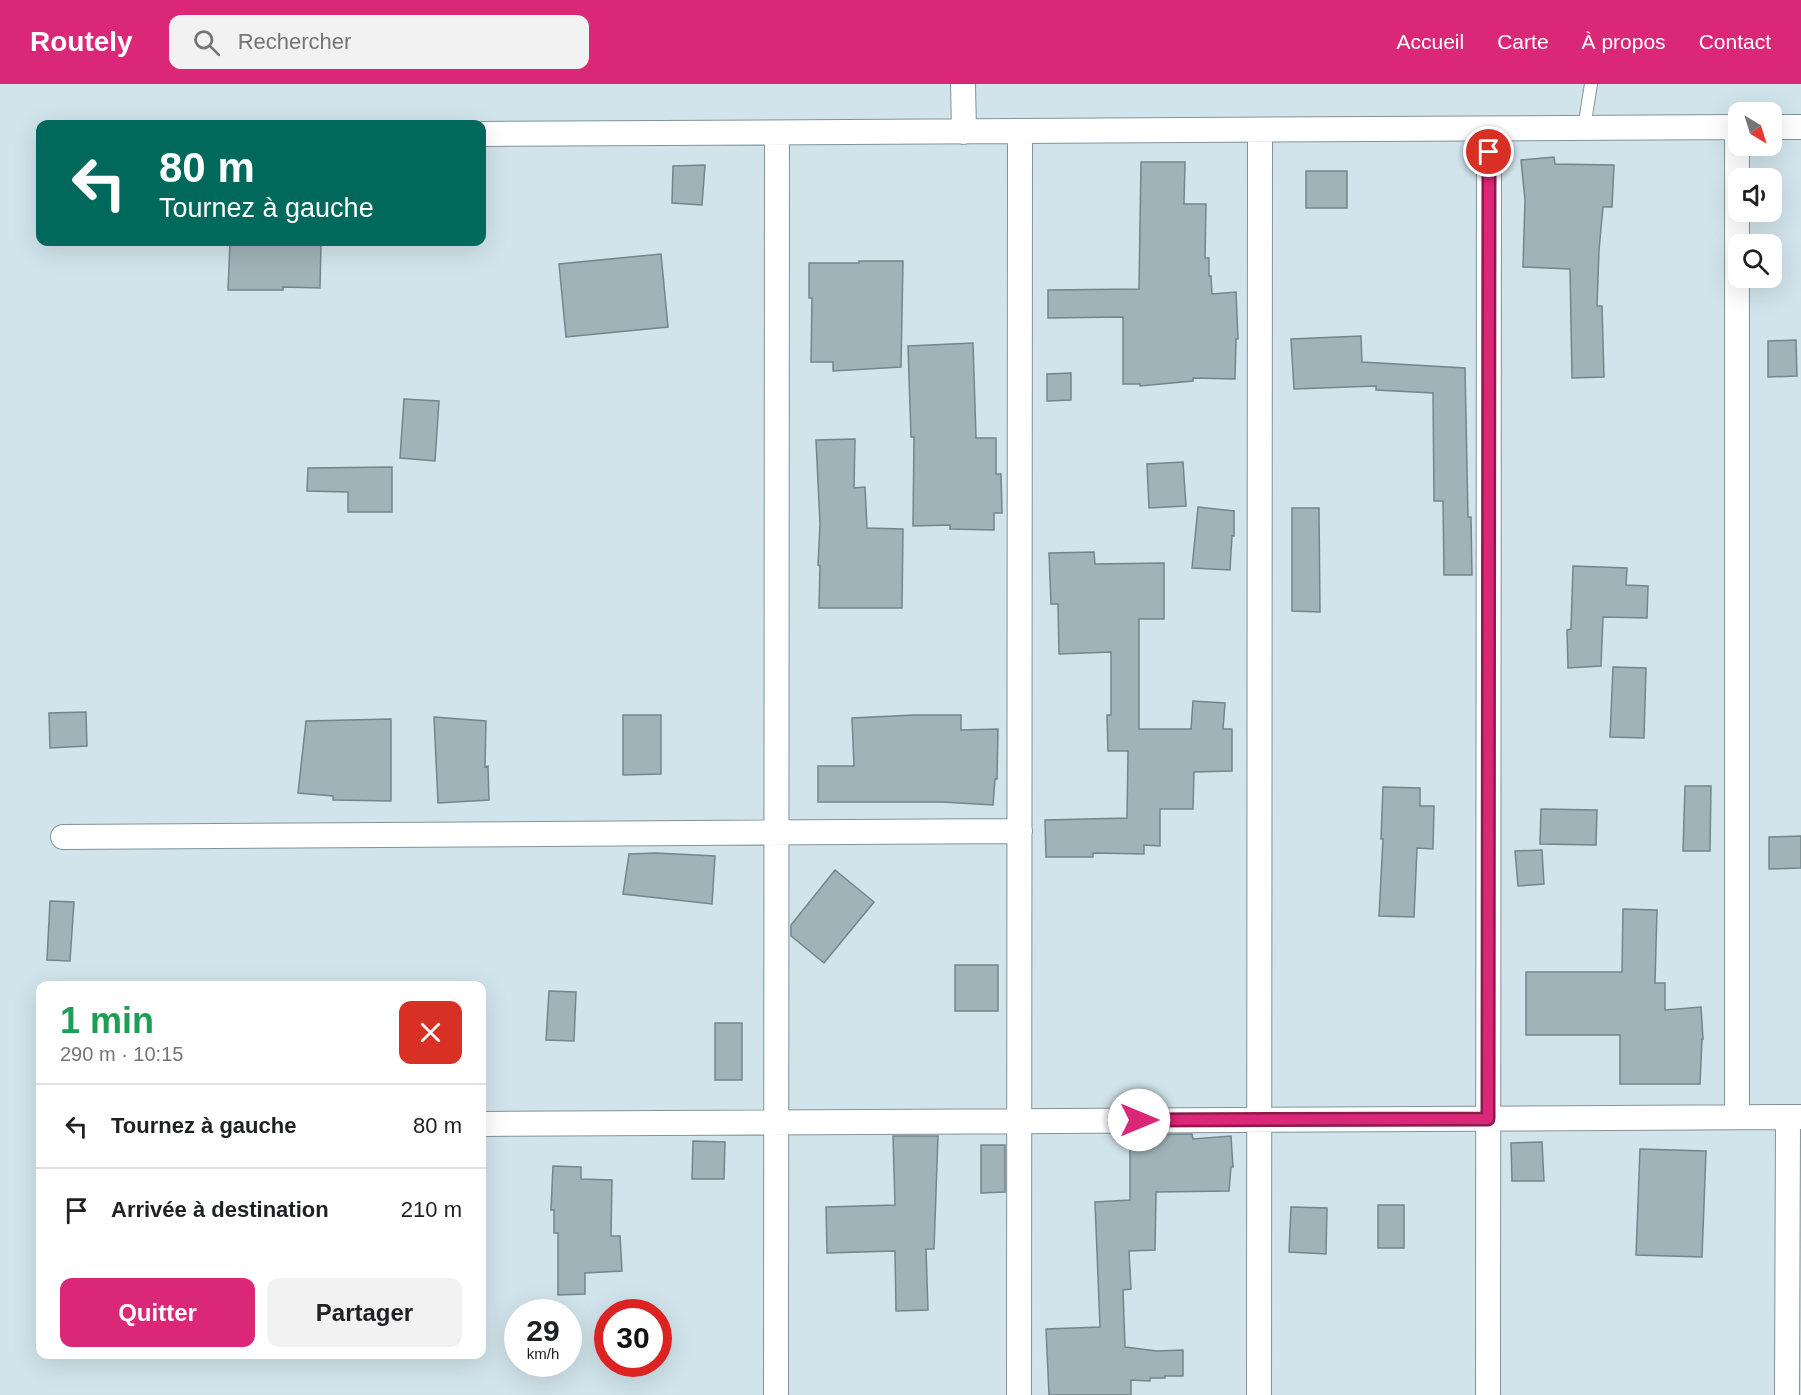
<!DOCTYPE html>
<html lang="fr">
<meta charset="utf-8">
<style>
:root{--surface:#fff;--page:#f2f2f2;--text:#202124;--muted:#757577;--line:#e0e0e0;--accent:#db2777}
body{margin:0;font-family:Helvetica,sans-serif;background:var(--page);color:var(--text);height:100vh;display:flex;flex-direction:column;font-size:22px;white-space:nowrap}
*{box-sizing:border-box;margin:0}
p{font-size:20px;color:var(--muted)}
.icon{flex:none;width:33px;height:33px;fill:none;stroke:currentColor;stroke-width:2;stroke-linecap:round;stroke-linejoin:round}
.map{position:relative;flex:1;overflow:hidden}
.panel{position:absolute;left:36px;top:897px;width:450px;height:378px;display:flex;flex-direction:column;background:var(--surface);border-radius:12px;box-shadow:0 6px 24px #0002}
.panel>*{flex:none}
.banner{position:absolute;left:36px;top:36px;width:450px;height:126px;border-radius:12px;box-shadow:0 6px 24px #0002;background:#00695c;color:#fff;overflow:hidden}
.needle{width:39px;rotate:142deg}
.fabs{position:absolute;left:1728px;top:18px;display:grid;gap:12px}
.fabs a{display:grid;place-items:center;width:54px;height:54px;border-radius:12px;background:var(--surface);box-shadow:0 6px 24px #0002;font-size:30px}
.speed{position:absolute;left:504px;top:1215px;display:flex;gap:12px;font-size:30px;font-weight:700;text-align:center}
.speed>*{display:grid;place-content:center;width:78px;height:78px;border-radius:50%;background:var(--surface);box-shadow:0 6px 24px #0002;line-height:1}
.speed small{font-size:15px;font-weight:400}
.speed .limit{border:9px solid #d22;background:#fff;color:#111}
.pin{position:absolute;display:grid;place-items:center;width:51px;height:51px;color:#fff;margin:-26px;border:3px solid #fff;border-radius:50%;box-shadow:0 2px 6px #0007}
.me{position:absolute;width:66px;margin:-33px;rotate:90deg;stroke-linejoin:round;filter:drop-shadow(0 0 4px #0008)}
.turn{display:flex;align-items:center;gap:21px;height:126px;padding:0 24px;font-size:27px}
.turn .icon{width:78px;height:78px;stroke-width:2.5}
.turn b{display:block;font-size:42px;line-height:51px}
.round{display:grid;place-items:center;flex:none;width:63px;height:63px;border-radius:12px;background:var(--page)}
.head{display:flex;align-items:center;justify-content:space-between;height:102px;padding:0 24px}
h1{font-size:36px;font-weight:600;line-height:45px;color:#1e9e55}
.cta{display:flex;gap:12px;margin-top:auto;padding:12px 24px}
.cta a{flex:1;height:69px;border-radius:12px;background:var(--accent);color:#fff;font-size:24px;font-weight:600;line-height:69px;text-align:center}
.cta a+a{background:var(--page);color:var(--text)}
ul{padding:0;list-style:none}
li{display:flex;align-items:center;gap:18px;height:84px;padding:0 24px;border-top:2px solid var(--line)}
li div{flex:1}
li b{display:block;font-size:22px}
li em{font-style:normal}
header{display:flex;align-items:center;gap:36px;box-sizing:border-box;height:84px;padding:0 30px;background:var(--accent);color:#fff}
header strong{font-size:28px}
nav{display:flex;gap:33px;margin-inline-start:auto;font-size:21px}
.search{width:420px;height:54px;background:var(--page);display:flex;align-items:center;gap:15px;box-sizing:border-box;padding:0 21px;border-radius:12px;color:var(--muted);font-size:22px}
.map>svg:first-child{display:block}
.building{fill:#a0b3b9;stroke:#74858c;stroke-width:1.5}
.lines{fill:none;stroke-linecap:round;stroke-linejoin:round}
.lane-casing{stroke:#81939a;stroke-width:14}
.street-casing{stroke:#81939a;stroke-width:26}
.lane{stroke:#fff;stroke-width:12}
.street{stroke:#fff;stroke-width:24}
.route-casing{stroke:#8e194d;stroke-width:15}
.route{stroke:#db2777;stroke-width:10}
</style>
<header>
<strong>Routely</strong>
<div class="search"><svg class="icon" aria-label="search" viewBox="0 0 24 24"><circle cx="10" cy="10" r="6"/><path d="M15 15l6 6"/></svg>Rechercher</div>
<nav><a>Accueil</a><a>Carte</a><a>À propos</a><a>Contact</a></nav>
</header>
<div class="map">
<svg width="1801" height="1311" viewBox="0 0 1801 1311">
<rect width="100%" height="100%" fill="#d1e4eb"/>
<path class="building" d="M 1554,73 L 1555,80 L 1614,81 L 1612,123 L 1603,123 L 1599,166 L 1597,222 L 1602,222 L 1604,293 L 1572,294 L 1570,185 L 1523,183 L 1525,116 L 1521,76 Z
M 1141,78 L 1185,78 L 1184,120 L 1206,120 L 1205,174 L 1209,174 L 1209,192 L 1211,192 L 1212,210 L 1236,208 L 1238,255 L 1236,255 L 1235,295 L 1193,294 L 1193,297 L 1140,302 L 1140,300 L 1123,300 L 1123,233 L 1048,234 L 1048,206 L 1139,205 Z
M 705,81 L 702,121 L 672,119 L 673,82 Z
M 1306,87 L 1347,87 L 1347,124 L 1306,124 Z
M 230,158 L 321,158 L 320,204 L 283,203 L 283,206 L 228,206 Z
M 661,170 L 668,243 L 566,253 L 559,180 Z
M 859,177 L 903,177 L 901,283 L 833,287 L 833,278 L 811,278 L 812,214 L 809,214 L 809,179 L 859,179 Z
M 1361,252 L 1362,278 L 1465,284 L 1468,433 L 1471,433 L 1472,491 L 1444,491 L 1443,417 L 1434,417 L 1433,309 L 1376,306 L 1376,302 L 1294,305 L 1291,255 Z
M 1796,256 L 1797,292 L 1768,293 L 1768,257 Z
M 973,259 L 976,354 L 996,354 L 996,390 L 1001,390 L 1002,429 L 994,429 L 994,446 L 950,445 L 950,441 L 913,442 L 914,353 L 911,353 L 908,262 Z
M 1071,289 L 1071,316 L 1047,317 L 1047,290 Z
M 404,315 L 439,317 L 435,377 L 400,374 Z
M 855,355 L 854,404 L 865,403 L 867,444 L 903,445 L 902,524 L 819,524 L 820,482 L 818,481 L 820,440 L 816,356 Z
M 1183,378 L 1186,422 L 1149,424 L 1147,380 Z
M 392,383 L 392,428 L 348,428 L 348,408 L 307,407 L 308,384 Z
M 1198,423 L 1234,427 L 1234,452 L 1232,452 L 1230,486 L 1192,484 Z
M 1292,424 L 1319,424 L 1320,528 L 1292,527 Z
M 1094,468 L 1095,480 L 1164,479 L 1164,535 L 1139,535 L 1139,645 L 1191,645 L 1193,617 L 1225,619 L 1223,645 L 1232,645 L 1232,687 L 1194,688 L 1193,725 L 1160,725 L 1160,762 L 1144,761 L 1144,770 L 1093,769 L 1093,773 L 1046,773 L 1045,736 L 1127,734 L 1128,667 L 1108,667 L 1107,631 L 1111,631 L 1111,568 L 1059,570 L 1058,520 L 1051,520 L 1049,469 Z
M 1573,482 L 1627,484 L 1626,501 L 1648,502 L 1647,534 L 1603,533 L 1601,582 L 1568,584 L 1567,546 L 1571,545 Z
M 1613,583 L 1646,584 L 1644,654 L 1610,653 Z
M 86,628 L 87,662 L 50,664 L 49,629 Z
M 623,631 L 661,631 L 661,690 L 623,691 Z
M 914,631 L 961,631 L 961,646 L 998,645 L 997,695 L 995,695 L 993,721 L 942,718 L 818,718 L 818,682 L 854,682 L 852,634 Z
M 434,633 L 486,637 L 485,683 L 488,682 L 489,716 L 438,719 Z
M 391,635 L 391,717 L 333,716 L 333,712 L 298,709 L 306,637 Z
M 1685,702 L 1711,702 L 1710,767 L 1683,767 Z
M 1383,703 L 1420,704 L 1420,722 L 1434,722 L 1433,765 L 1417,764 L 1414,833 L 1379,832 L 1383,755 L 1381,755 Z
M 1541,725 L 1597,726 L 1596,761 L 1540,760 Z
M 1801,752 L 1801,784 L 1769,785 L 1769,753 Z
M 1542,766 L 1544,800 L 1518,802 L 1515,767 Z
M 656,769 L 715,772 L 712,820 L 623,810 L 629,770 Z
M 835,786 L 874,818 L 824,879 L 791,852 L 791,841 Z
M 50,817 L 74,818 L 70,877 L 47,876 Z
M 1623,825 L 1657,826 L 1655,899 L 1665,899 L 1665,926 L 1701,923 L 1703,955 L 1702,955 L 1700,1000 L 1620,1000 L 1620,951 L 1526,951 L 1526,888 L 1622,888 Z
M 955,881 L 998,881 L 998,927 L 955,927 Z
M 549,907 L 576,908 L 574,957 L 546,956 Z
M 715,939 L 742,939 L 742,996 L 715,996 Z
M 1192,1050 L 1193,1055 L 1231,1052 L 1233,1083 L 1231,1083 L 1229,1107 L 1156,1108 L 1155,1166 L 1129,1167 L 1131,1205 L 1123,1206 L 1125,1263 L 1157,1267 L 1183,1266 L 1183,1292 L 1165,1292 L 1165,1294 L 1150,1294 L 1150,1297 L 1131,1296 L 1131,1311 L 1049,1311 L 1046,1245 L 1100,1243 L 1095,1118 L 1130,1116 L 1130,1051 Z
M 893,1052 L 938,1052 L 934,1165 L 926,1165 L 928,1226 L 896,1227 L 895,1167 L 827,1169 L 826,1123 L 895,1121 Z
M 693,1057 L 725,1058 L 724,1095 L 692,1095 Z
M 1542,1058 L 1544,1097 L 1512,1097 L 1511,1059 Z
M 981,1061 L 1005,1061 L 1005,1108 L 981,1109 Z
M 1640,1065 L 1706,1067 L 1702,1173 L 1636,1171 Z
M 553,1082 L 581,1083 L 581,1095 L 612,1096 L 611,1152 L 620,1152 L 622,1187 L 585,1189 L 585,1210 L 558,1211 L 558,1149 L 554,1149 L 554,1126 L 551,1126 Z
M 1378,1121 L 1404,1121 L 1404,1164 L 1378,1164 Z
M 1291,1123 L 1327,1124 L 1326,1170 L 1289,1168 Z"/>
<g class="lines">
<g class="lane-casing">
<path id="lane" d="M 1584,44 L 1591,0"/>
</g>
<g class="street-casing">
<path id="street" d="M 963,0 L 964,48
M 1772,43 L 1801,43
M 482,50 L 1738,43
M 63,753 L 1020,747
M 1737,1033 L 1737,43
M 482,1040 L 1801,1033
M 776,1311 L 777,49
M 1019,1311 L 1020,47
M 1259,1311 L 1260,46
M 1488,1311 L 1489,45
M 1787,1311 L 1788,1033"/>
</g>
<use href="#lane" class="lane"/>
<use href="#street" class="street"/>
</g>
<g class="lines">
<g class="route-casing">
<path id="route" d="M 1139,1036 L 1488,1035 L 1489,68"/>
</g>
<use href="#route" class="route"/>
</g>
</svg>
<div class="fabs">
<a><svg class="needle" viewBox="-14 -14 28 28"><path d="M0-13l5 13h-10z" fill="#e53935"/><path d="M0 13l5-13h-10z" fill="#757577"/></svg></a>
<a><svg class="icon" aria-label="sound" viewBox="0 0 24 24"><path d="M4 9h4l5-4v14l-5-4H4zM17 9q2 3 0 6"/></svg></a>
<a><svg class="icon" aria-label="search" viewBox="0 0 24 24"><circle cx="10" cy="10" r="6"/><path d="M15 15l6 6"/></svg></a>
</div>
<div class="speed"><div>29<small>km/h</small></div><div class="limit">30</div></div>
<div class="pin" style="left:1489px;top:68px;background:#d93025"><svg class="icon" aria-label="arrive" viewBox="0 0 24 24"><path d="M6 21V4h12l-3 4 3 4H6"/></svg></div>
<svg class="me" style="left:1139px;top:1036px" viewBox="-20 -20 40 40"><circle r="19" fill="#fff"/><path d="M0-13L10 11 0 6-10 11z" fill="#db2777"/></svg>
<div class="banner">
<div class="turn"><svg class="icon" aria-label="left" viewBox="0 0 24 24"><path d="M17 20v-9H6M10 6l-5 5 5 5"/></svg><div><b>80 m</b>Tournez à gauche</div></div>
</div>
<section class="panel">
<div class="head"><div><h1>1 min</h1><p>290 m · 10:15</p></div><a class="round" style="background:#d93025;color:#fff"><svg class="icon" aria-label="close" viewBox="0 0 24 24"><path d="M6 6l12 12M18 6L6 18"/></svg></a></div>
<ul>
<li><svg class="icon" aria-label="left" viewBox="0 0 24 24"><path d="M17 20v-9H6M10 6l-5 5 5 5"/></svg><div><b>Tournez à gauche</b></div><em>80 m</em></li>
<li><svg class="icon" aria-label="arrive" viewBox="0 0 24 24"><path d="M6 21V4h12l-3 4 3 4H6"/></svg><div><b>Arrivée à destination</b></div><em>210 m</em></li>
</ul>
<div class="cta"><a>Quitter</a><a>Partager</a></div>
</section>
</div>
